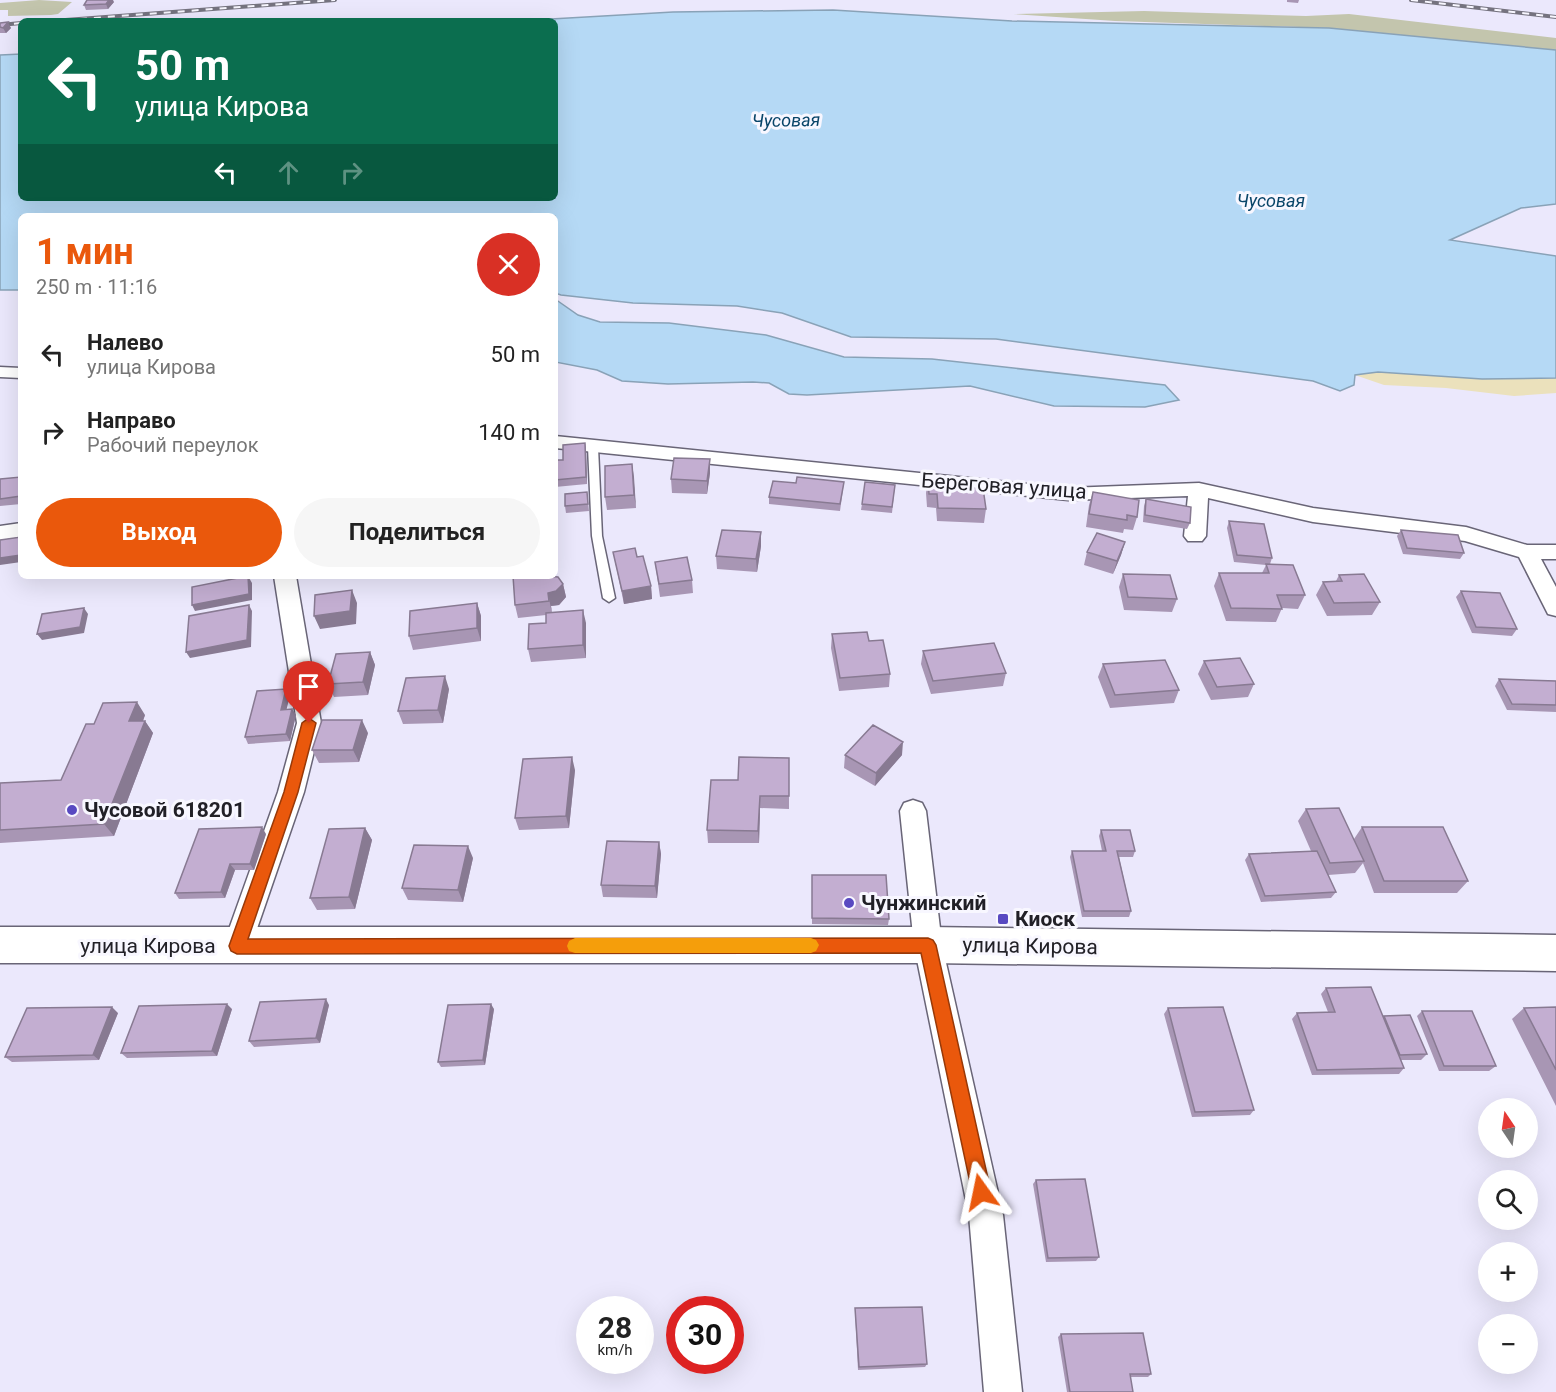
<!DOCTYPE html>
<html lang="ru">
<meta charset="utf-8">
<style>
:root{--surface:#fff;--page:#f6f6f6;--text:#222;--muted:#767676;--accent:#ea580c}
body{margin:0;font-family:Roboto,sans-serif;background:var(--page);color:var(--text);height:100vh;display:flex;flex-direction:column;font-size:22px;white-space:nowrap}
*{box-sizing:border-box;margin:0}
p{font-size:20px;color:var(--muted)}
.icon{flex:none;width:33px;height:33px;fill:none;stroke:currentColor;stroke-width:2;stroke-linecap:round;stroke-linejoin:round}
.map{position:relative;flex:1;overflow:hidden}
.details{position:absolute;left:18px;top:213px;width:540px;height:366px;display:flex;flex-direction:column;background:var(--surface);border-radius:9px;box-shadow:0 6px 24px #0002}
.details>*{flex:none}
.guide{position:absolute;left:18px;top:18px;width:540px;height:183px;border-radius:9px;box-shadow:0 6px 24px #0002;background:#0b6e4f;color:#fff;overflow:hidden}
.needle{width:39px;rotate:347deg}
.controls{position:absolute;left:1478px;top:1098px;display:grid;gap:12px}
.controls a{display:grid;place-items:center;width:60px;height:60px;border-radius:50%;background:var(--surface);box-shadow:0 6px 24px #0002;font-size:30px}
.speed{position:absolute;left:576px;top:1296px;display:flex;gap:12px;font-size:30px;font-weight:700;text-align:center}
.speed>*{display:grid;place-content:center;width:78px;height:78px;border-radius:50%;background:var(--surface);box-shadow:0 6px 24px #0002;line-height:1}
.speed small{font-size:15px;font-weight:400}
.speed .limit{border:9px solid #d22;background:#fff;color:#111}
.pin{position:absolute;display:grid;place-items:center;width:51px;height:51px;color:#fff;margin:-62px -26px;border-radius:50% 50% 50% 0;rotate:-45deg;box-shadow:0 0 6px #0007}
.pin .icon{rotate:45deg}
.me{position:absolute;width:66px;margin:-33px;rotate:348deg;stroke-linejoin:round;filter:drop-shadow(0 0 4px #0008)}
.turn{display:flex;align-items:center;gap:21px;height:126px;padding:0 18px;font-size:27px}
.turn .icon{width:78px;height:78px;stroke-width:2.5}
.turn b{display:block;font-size:42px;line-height:51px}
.lanes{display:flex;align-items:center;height:57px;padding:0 18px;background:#0003;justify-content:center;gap:30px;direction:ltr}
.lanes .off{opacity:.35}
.round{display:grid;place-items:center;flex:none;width:63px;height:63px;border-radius:32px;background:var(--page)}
.overview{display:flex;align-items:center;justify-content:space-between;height:102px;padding:0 18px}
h1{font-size:36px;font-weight:700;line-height:45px;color:var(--accent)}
.cta{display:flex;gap:12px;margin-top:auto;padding:12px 18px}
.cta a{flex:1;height:69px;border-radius:36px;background:var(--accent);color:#fff;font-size:24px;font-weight:700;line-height:69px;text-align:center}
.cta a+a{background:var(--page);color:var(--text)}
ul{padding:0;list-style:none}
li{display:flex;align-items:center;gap:18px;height:78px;padding:0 18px}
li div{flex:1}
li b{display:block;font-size:22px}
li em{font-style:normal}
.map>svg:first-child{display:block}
.green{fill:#c3c5ad}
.sand{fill:#ebe1bc}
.water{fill:#b5d9f5;stroke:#89a2b7;stroke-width:1.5}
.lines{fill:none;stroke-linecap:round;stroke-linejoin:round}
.lane-casing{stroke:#696577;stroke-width:3}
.street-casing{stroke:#696577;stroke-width:3}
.secondary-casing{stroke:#696577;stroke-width:3}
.lane{fill:#fff;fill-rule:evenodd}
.street{fill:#fff;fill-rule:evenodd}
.secondary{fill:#fff;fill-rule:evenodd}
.rail-casing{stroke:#75737f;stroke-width:4}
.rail{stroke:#f8f7ff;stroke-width:2;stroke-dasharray:7;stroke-linecap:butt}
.wall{fill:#a896b4}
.shaded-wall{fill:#887a92}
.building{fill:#c3aed1;stroke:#887a92;stroke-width:1.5}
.route{fill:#ea580c;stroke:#983908;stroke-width:1.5}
.slow{fill:#f59e0b}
.poi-dot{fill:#5849c1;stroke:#f8f7ff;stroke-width:2}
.labels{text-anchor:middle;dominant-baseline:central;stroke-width:6;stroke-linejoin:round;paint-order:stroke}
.far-water-label{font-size:18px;font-style:italic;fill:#094569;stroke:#f8f7ff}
.street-label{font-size:21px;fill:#212027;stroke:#f8f7ff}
.poi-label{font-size:21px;font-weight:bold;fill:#212027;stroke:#f8f7ff;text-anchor:start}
</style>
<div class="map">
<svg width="1556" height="1392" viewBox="0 0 1556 1392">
<rect width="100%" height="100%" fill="#ebe8fc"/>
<path class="green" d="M 39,0 L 72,2 L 58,14 L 51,15 L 8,16 L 8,10 L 0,10 L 0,3 Z
M 1144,11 L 1306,16 L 1349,14 L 1556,38 L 1556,50 L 1329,28 L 1115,21 L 1013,14 Z"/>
<path class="sand" d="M 1378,372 L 1482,379 L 1556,378 L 1556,393 L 1514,396 L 1446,388 L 1384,385 L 1355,375 Z"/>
<path class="water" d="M 833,10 L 1012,21 L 1329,28 L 1556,50 L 1556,204 L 1521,208 L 1450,240 L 1556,256 L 1556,378 L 1482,379 L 1378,372 L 1355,375 L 1354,385 L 1340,391 L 1313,381 L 996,339 L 851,337 L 782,313 L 737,306 L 633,303 L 561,295 L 555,293 L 555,216 L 21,216 L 21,290 L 0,290 L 0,55 L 21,54 L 21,198 L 555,198 L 555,21 L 516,21 L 673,12 Z
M 555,299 L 578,315 L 600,322 L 669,323 L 766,335 L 844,357 L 932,359 L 1165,385 L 1179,400 L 1145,407 L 1054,406 L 970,386 L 807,395 L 789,394 L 769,383 L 753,382 L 668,384 L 622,381 L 597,370 L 555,362 Z"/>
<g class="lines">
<g class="lane-casing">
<path id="lane" d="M 593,444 L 598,447 L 602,536 L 615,598 L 609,602 L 603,598 L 592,536 L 588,447 Z"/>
</g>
<g class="street-casing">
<path id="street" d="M 0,367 L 21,368 L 21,378 L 0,377 Z
M 555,436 L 1068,488 L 1199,483 L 1313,508 L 1466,527 L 1527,545 L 1556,545 L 1556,559 L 1541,559 L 1556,587 L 1556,616 L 1548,614 L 1519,557 L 1465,541 L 1313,522 L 1208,498 L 1206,536 L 1202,541 L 1188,541 L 1184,536 L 1188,496 L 1068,500 L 555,448 Z
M 21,523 L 21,537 L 0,540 L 0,526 Z
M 274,576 L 296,576 L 321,723 L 304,792 L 251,946 L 247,955 L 237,959 L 227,955 L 223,946 L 278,792 L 297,723 Z
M 913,800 L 922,803 L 926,811 L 942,945 L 1003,1215 L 1022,1392 L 984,1392 L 969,1215 L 914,945 L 900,811 L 904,803 Z"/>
</g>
<g class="secondary-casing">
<path id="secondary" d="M 0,927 L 928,927 L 1556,935 L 1556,971 L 928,963 L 0,963 Z"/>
</g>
<use href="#lane" class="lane"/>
<use href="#street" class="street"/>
<use href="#secondary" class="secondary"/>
<g class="rail-casing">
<path id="rail" d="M 1411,0 L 1556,17
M 52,21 L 335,0
M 0,25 L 21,23"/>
</g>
<use href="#rail" class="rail"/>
</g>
<path class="wall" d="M 1287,0 L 1299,0 L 1298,3 L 1287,2 Z
M 114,2 L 108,9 L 86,10 L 84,5 Z
M 0,23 L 11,28 L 6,33 L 0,33 Z
M 585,443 L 586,450 L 587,484 L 555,487 L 555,460 L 563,460 Z
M 710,459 L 710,473 L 707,494 L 672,493 L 671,479 Z
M 632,464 L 636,508 L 607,510 L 605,497 Z
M 21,477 L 21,504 L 0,506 L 0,479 Z
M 928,480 L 957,488 L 986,509 L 984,523 L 937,521 L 936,508 L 927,507 L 926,493 Z
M 844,482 L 840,511 L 769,504 L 769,497 L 796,483 Z
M 895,485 L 892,513 L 861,510 L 862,504 Z
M 587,492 L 589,511 L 566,513 L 565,506 Z
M 1093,492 L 1137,517 L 1133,530 L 1124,529 L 1123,533 L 1086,527 L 1089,505 Z
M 1146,499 L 1190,523 L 1187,529 L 1143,522 L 1144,506 Z
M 1229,521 L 1272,558 L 1270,564 L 1305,595 L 1298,609 L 1282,608 L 1276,622 L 1226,621 L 1214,586 L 1219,573 L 1262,573 L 1266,565 L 1234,562 L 1227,528 Z
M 1401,530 L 1464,553 L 1460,559 L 1403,554 L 1397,536 Z
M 761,532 L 761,546 L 757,572 L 717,569 L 716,556 Z
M 1125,542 L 1121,555 L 1113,574 L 1084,565 L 1087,552 Z
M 613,552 L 637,557 L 651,586 L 652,599 L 624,604 Z
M 655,562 L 692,580 L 693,593 L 660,597 Z
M 1123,574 L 1177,599 L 1172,612 L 1124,610 L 1119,587 Z
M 1339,575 L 1380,602 L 1372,615 L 1327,616 L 1316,595 L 1323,582 L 1336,581 Z
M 513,576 L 548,576 L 563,584 L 566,597 L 559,605 L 551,606 L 552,613 L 586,623 L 586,658 L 531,662 L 528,649 L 546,623 L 546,615 L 518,618 L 515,605 Z
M 1461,591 L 1517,629 L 1512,636 L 1472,633 L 1456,597 Z
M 477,603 L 481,616 L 481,641 L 413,650 L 409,636 Z
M 832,634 L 869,641 L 890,674 L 889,687 L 839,691 L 831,648 Z
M 923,651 L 1006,673 L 1003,686 L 931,694 L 921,664 Z
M 370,652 L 375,665 L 368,695 L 334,697 L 328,684 Z
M 1204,661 L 1254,684 L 1248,697 L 1211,700 L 1198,674 Z
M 1103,664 L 1179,690 L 1174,703 L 1110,708 L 1098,677 Z
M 1499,679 L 1556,681 L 1556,712 L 1507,710 L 1495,686 Z
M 286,689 L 290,695 L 286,709 L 292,709 L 296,715 L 290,741 L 248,744 L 245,737 Z
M 449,689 L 443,723 L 403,724 L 398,711 Z
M 145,715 L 143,721 L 145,721 L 153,733 L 114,836 L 0,843 L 0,783 L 61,780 L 94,724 Z
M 368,733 L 359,762 L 319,763 L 312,750 Z
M 845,755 L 902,755 L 875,786 L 844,768 Z
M 789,758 L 789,809 L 760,808 L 759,843 L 708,843 L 707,830 L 738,780 Z
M 575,770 L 569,828 L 519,830 L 515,818 Z
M 1306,809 L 1354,839 L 1362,827 L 1468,881 L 1457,893 L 1374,893 L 1363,863 L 1355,873 L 1328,875 L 1336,892 L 1331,898 L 1261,902 L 1245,860 L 1249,854 L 1311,851 L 1298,821 Z
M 365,828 L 372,840 L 355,909 L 317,910 L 310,898 Z
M 1101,830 L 1135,851 L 1133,857 L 1119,857 L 1131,911 L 1129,917 L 1082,917 L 1070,857 L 1072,851 L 1102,851 L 1099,836 Z
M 266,834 L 254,870 L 235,870 L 225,898 L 179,899 L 175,893 Z
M 659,842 L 661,854 L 657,898 L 603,897 L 601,885 Z
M 473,858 L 463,902 L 408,900 L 402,888 Z
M 812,875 L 889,919 L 888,925 L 812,924 Z
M 1326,988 L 1383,1017 L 1384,1016 L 1427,1054 L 1421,1060 L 1401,1060 L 1404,1068 L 1399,1074 L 1312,1075 L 1292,1019 L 1297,1013 L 1328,1012 L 1321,994 Z
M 329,1005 L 320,1043 L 254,1047 L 249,1041 Z
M 1556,1007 L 1556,1106 L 1512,1019 L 1524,1008 Z
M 1168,1008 L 1254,1110 L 1250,1115 L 1192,1117 L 1164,1014 Z
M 232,1009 L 217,1056 L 127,1058 L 121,1053 Z
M 494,1009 L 485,1065 L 441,1067 L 438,1062 Z
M 1422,1011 L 1496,1066 L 1489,1071 L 1439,1071 L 1417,1016 Z
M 118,1013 L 99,1060 L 12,1062 L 5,1057 Z
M 1036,1180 L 1099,1257 L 1096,1261 L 1046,1262 L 1033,1184 Z
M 855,1308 L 927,1364 L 925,1367 L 858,1370 L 855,1312 Z
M 1061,1334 L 1151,1374 L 1148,1377 L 1130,1377 L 1133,1392 L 1067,1392 L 1058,1337 Z"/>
<path class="shaded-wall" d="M 109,0 L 113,0 L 114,2 L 108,9 L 106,4 Z
M 8,22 L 11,28 L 6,33 L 3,28 Z
M 585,443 L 586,450 L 587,484 L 586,477 Z
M 710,459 L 710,473 L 707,494 L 707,481 Z
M 632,464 L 634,477 L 636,508 L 634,495 Z
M 761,532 L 761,546 L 757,572 L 756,559 Z
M 1125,542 L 1121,555 L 1113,574 L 1117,561 Z
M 21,555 L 21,562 L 0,565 L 0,558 Z
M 248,576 L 252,583 L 252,600 L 195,611 L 192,605 Z
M 563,584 L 566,597 L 559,605 L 551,606 L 552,614 L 548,593 Z
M 651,586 L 652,599 L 624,604 L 622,591 Z
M 352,590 L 357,603 L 356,624 L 320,629 L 314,616 Z
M 477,603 L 481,616 L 481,641 L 477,628 Z
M 249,605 L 252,611 L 251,647 L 190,658 L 186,652 Z
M 84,608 L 88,614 L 84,633 L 42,640 L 37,634 Z
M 583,610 L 586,623 L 586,658 L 583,645 Z
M 370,652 L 375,665 L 368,695 L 363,682 Z
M 445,676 L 449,689 L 443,723 L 438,710 Z
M 286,689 L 290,695 L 285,716 L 281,710 Z
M 137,702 L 145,715 L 138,734 L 129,721 Z
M 292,709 L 296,715 L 290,741 L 286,734 Z
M 362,720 L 368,733 L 359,762 L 353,750 Z
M 145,721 L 153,733 L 114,836 L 104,824 Z
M 903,742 L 902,755 L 875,786 L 876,773 Z
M 572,757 L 575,770 L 569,828 L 566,816 Z
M 760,796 L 760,808 L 759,843 L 758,831 Z
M 262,827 L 266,834 L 254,870 L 250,864 Z
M 365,828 L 372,840 L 355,909 L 349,897 Z
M 659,842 L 661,854 L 657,898 L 655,886 Z
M 468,846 L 473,858 L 463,902 L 458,890 Z
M 230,864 L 235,870 L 225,898 L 221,892 Z
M 326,999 L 329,1005 L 320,1043 L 316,1038 Z
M 227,1004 L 232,1009 L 217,1056 L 212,1051 Z
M 491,1004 L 494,1009 L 485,1065 L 483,1060 Z
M 112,1007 L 118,1013 L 99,1060 L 93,1055 Z"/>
<path class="building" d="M 87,0 L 109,0 L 106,4 L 84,5 Z
M 8,22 L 3,28 L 0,27 L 0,23 Z
M 585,443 L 586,477 L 555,480 L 555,460 L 563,460 L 563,445 Z
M 674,458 L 710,459 L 707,481 L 671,479 Z
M 632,464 L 634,495 L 605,497 L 605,466 Z
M 21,477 L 21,496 L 0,499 L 0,479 Z
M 797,477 L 844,482 L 840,504 L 769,497 L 773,481 L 796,483 Z
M 928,480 L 956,480 L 957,488 L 983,488 L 986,509 L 938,508 L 937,494 L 929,494 Z
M 865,482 L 895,485 L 892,507 L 862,504 Z
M 587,492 L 588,504 L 565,506 L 565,494 Z
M 1093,492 L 1139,500 L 1137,517 L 1127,515 L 1127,520 L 1089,514 Z
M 1146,499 L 1191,507 L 1190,523 L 1145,515 Z
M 1229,521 L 1264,524 L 1272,558 L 1237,555 Z
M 722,530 L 761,532 L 756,559 L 716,556 Z
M 1401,530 L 1458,535 L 1464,553 L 1407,548 Z
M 1097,533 L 1125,542 L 1117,561 L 1087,552 Z
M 21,537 L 21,555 L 0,558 L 0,540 Z
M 635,548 L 637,557 L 643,556 L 651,586 L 622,591 L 613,552 Z
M 687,557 L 692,580 L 659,584 L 655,562 Z
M 1266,564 L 1293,565 L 1305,595 L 1277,595 L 1282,609 L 1231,608 L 1219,573 L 1269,573 Z
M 1123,574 L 1170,575 L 1177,599 L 1128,597 Z
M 1364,574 L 1380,602 L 1334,603 L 1323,582 L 1342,581 L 1339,575 Z
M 248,576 L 249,594 L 192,605 L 192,587 Z
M 513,576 L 547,576 L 558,577 L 563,584 L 556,591 L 548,593 L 549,601 L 515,605 Z
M 352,590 L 350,611 L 314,616 L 315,595 Z
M 1461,591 L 1500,593 L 1517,629 L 1476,627 Z
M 477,603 L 477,628 L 409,636 L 410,611 Z
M 249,605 L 247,640 L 186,652 L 189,616 Z
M 84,608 L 80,627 L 37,634 L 42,614 Z
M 583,610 L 583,645 L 528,649 L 529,624 L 546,623 L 546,613 Z
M 867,632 L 869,641 L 883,640 L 890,674 L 840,678 L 832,634 Z
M 994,643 L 1006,673 L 933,681 L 923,651 Z
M 370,652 L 363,682 L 328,684 L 336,654 Z
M 1240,658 L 1254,684 L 1217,687 L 1204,661 Z
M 1165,660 L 1179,690 L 1115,695 L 1103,664 Z
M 445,676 L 438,710 L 398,711 L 406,678 Z
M 1499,679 L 1556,681 L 1556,705 L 1512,704 Z
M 286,689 L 281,710 L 292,709 L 286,734 L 245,737 L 257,691 Z
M 137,702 L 129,721 L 145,721 L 104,824 L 0,830 L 0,783 L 61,780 L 86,724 L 94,724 L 103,703 Z
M 322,720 L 362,720 L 353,750 L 312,750 Z
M 873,725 L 903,742 L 876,773 L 845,755 Z
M 572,757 L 566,816 L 515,818 L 523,759 Z
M 739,757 L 789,758 L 789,796 L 760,796 L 758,831 L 707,830 L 711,780 L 738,780 Z
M 1339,808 L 1364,861 L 1330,863 L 1306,809 Z
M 262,827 L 250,864 L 230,864 L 221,892 L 175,893 L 199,829 Z
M 1362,827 L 1443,827 L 1468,881 L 1384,881 Z
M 365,828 L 349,897 L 310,898 L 329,829 Z
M 1101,830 L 1130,830 L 1135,851 L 1117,851 L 1131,911 L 1084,911 L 1072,851 L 1106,851 Z
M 607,841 L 659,842 L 655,886 L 601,885 Z
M 414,845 L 468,846 L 458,890 L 402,888 Z
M 1317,851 L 1336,892 L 1265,896 L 1249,854 Z
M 812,875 L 886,875 L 889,919 L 812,918 Z
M 1371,987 L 1404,1068 L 1317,1070 L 1297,1013 L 1335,1012 L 1326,988 Z
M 326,999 L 316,1038 L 249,1041 L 260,1002 Z
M 227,1004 L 212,1051 L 121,1053 L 139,1006 Z
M 491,1004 L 483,1060 L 438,1062 L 448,1005 Z
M 112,1007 L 93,1055 L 5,1057 L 27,1008 Z
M 1223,1007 L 1254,1110 L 1195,1112 L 1168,1008 Z
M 1556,1007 L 1556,1070 L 1524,1008 Z
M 1422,1011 L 1472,1011 L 1496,1066 L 1444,1066 Z
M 1410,1015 L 1427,1054 L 1400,1055 L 1384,1016 Z
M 1085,1179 L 1099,1257 L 1048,1258 L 1036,1180 Z
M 922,1307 L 927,1364 L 859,1367 L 855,1308 Z
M 1143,1333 L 1151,1374 L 1130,1374 L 1133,1392 L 1070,1392 L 1061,1334 Z"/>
<path class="route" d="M 309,718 L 316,723 L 298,792 L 248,939 L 928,938 L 933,940 L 936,945 L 991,1192 L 988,1199 L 981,1202 L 974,1199 L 972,1192 L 921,953 L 237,954 L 231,951 L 229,946 L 284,792 L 302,723 Z"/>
<path class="slow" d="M 575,938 L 811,938 L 816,940 L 819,945 L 816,951 L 811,953 L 575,953 L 569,951 L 567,946 L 569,941 Z"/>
<g class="poi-dot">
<circle cx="72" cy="810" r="6"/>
<circle cx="849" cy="903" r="6"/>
<rect x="997" y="913" width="12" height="12" rx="3"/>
</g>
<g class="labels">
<g class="far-water-label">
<text transform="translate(786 120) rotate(-1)">Чусовая</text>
<text x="1271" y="200">Чусовая</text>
</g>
<g class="street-label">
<text transform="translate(1004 486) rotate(4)">Береговая улица</text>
<text x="148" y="946">улица Кирова</text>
<text transform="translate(1030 946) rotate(1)">улица Кирова</text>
</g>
<g class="poi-label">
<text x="84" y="810">Чусовой 618201</text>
<text x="861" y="903">Чунжинский</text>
<text x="1015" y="919">Киоск</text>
</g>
</g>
</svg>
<div class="controls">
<a><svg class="needle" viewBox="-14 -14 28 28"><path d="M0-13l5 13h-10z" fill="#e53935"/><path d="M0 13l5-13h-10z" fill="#767676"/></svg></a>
<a><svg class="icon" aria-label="search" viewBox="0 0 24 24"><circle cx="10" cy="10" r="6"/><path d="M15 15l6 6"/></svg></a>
<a>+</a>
<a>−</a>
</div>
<div class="speed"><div>28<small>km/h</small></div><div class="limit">30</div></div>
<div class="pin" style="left:309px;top:723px;background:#d93025"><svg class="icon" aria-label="arrive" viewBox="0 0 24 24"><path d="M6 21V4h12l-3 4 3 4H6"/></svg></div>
<svg class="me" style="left:981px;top:1192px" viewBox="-20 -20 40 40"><path d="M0-17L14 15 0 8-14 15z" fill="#ea580c" stroke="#fff" stroke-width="4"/></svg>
<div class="guide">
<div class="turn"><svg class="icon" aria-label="left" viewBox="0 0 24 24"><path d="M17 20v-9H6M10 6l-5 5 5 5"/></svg><div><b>50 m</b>улица Кирова</div></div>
<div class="lanes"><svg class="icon" aria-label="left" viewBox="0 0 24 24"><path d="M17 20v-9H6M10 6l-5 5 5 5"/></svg><svg class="icon off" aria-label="ahead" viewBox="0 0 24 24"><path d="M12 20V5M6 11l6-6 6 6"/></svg><svg class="icon off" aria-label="right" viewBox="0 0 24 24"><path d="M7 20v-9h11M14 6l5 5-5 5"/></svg></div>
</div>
<section class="details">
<div class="overview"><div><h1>1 мин</h1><p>250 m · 11:16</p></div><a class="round" style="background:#d93025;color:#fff"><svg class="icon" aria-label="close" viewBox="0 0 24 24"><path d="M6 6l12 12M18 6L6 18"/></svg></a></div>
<ul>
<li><svg class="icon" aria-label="left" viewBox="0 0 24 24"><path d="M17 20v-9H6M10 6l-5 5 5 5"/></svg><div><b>Налево</b><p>улица Кирова</p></div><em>50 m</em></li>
<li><svg class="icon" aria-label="right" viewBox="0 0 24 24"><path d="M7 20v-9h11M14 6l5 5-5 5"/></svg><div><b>Направо</b><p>Рабочий переулок</p></div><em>140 m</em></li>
</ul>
<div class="cta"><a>Выход</a><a>Поделиться</a></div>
</section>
</div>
